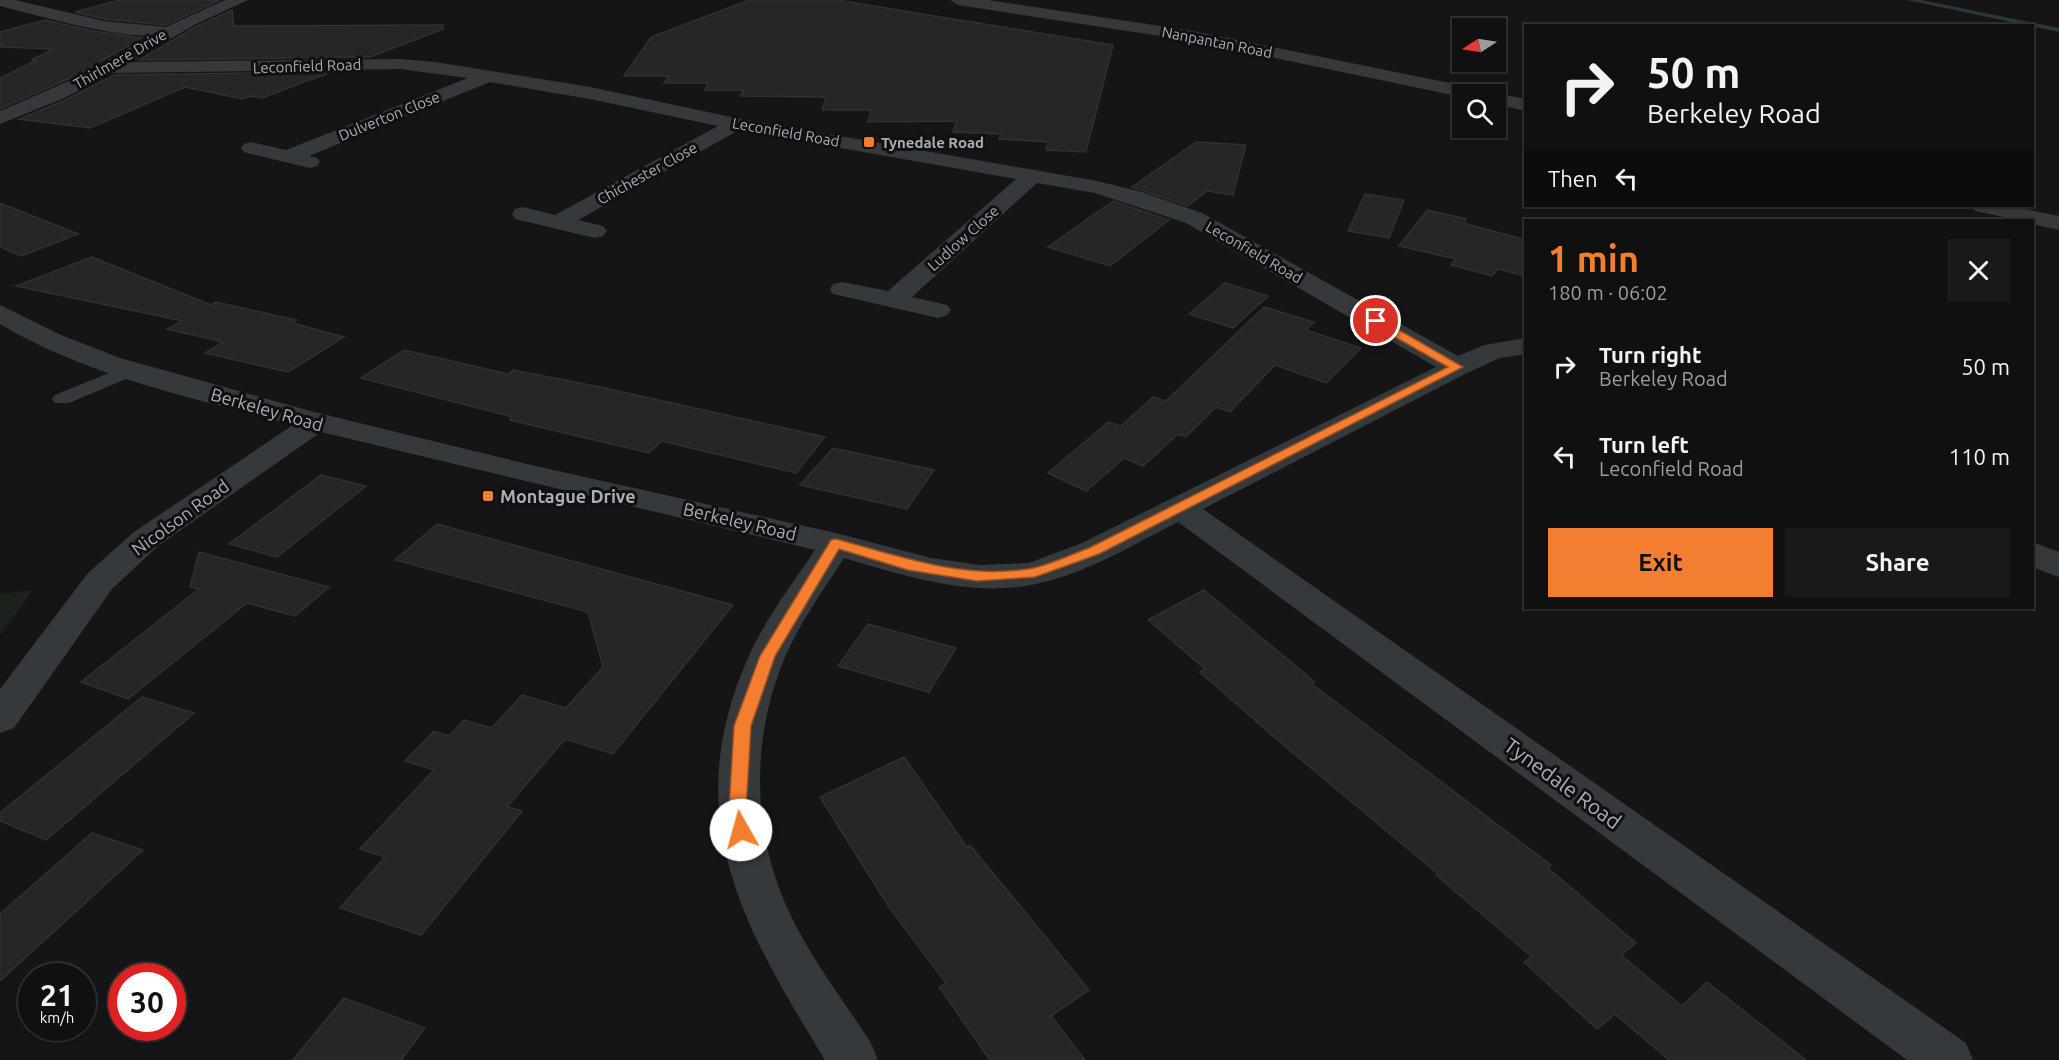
<!DOCTYPE html>
<meta charset="utf-8">
<style>
:root{--surface:#101011;--page:#19191a;--text:#f1f3f6;--muted:#9c9d9f;--line:#303031;--accent:#f47e30}
body{margin:0;font-family:Ubuntu,sans-serif;background:var(--page);color:var(--text);height:100vh;display:flex;flex-direction:column;font-size:22px;white-space:nowrap}
*{box-sizing:border-box;margin:0}
p{font-size:20px;color:var(--muted)}
.icon{flex:none;width:33px;height:33px;fill:none;stroke:currentColor;stroke-width:2;stroke-linecap:round;stroke-linejoin:round}
.map{position:relative;flex:1;overflow:hidden}
.drawer{position:absolute;left:1524px;top:219px;width:510px;height:390px;display:flex;flex-direction:column;background:var(--surface);border-radius:0px;box-shadow:0 2px 4px #0004,0 0 0 2px var(--line)}
.drawer>*{flex:none}
.guide{position:absolute;left:1524px;top:24px;width:510px;height:183px;border-radius:0px;box-shadow:0 2px 4px #0004,0 0 0 2px var(--line);background:#101011;color:var(--text);overflow:hidden}
.needle{width:39px;rotate:258deg}
.buttons{position:absolute;left:1452px;top:18px;display:grid;gap:12px}
.buttons a{display:grid;place-items:center;width:54px;height:54px;border-radius:0px;background:var(--surface);box-shadow:0 2px 4px #0004,0 0 0 2px var(--line);font-size:30px}
.speed{position:absolute;left:18px;top:963px;display:flex;gap:12px;font-size:30px;font-weight:700;text-align:center}
.speed>*{display:grid;place-content:center;width:78px;height:78px;border-radius:50%;background:var(--surface);box-shadow:0 2px 4px #0004,0 0 0 2px var(--line);line-height:1}
.speed small{font-size:15px;font-weight:400}
.speed .limit{border:9px solid #d22;background:#fff;color:#111}
.pin{position:absolute;display:grid;place-items:center;width:51px;height:51px;color:#fff;margin:-26px;border:3px solid #fff;border-radius:50%;box-shadow:0 2px 6px #0007}
.me{position:absolute;width:66px;margin:-33px;rotate:353deg;stroke-linejoin:round;filter:drop-shadow(0 0 4px #0008)}
.turn{display:flex;align-items:center;gap:21px;height:126px;padding:0 24px;font-size:27px}
.turn .icon{width:78px;height:78px;stroke-width:2.5}
.turn b{display:block;font-size:42px;line-height:51px}
.then{display:flex;align-items:center;height:57px;padding:0 24px;background:#0003;gap:12px;font-size:22px}
.round{display:grid;place-items:center;flex:none;width:63px;height:63px;border-radius:0px;background:var(--page)}
.overview{display:flex;align-items:center;justify-content:space-between;height:102px;padding:0 24px}
h1{font-size:36px;font-weight:700;line-height:45px;color:var(--accent)}
.button{display:flex;gap:12px;margin-top:auto;padding:12px 24px}
.button a{flex:1;height:69px;border-radius:0px;background:var(--accent);color:#111;font-size:24px;font-weight:700;line-height:69px;text-align:center}
.button a+a{background:var(--page);color:var(--text)}
ul{padding:0;list-style:none}
li{display:flex;align-items:center;gap:18px;height:90px;padding:0 24px}
li div{flex:1}
li b{display:block;font-size:22px}
li em{font-style:normal}
.map>svg:first-child{display:block}
.green{fill:#1c221b}
.lines{fill:none;stroke-linecap:round;stroke-linejoin:round}
.stream{fill:#2b383b;fill-rule:evenodd}
.building{fill:#252628;stroke:#2f3033;stroke-width:1.5}
.service{fill:#36393c;fill-rule:evenodd}
.minor{fill:#36393c;fill-rule:evenodd}
.tertiary{fill:#36393c;fill-rule:evenodd}
.route{fill:#f47e30;stroke:#9f521f;stroke-width:1.5}
.poi-dot{fill:#f47e30;stroke:#101012;stroke-width:2}
.labels{text-anchor:middle;dominant-baseline:central;stroke-width:6;stroke-linejoin:round;paint-order:stroke}
.far-street-label{font-size:15px;fill:#a7b0b7;stroke:#101012}
.far-poi-label{font-size:15px;font-weight:bold;fill:#a7b0b7;stroke:#101012;text-anchor:start}
.street-label{font-size:18px;fill:#a7b0b7;stroke:#101012}
.poi-label{font-size:18px;font-weight:bold;fill:#a7b0b7;stroke:#101012;text-anchor:start}
.near-street-label{font-size:21px;fill:#a7b0b7;stroke:#101012}
</style>
<div class="map">
<svg width="2059" height="1060" viewBox="0 0 2059 1060">
<rect width="100%" height="100%" fill="#151517"/>
<path class="green" d="M 33,590 L 0,635 L 0,594 Z"/>
<g class="lines">
<path class="stream" d="M 1907,0 L 1921,0 L 2059,28 L 2059,32 Z"/>
</g>
<path class="building" d="M 120,0 L 220,0 L 166,25 L 104,19 L 75,12 Z
M 749,0 L 837,0 L 1113,45 L 1086,152 L 1046,150 L 1048,142 L 999,139 L 1001,134 L 953,132 L 957,121 L 868,122 L 871,110 L 822,110 L 826,97 L 740,96 L 744,90 L 705,90 L 708,83 L 664,83 L 669,76 L 624,76 L 651,37 Z
M 232,10 L 234,26 L 443,25 L 443,29 L 370,57 L 139,60 L 195,27 Z
M 45,20 L 93,31 L 142,38 L 75,76 L 0,109 L 0,78 L 37,60 L 31,60 L 54,49 L 0,47 L 0,32 Z
M 331,72 L 262,98 L 251,96 L 243,99 L 185,87 L 90,128 L 19,119 L 63,101 L 114,75 Z
M 1196,142 L 1246,145 L 1233,195 L 1207,191 L 1188,206 L 1132,187 Z
M 1365,194 L 1404,200 L 1389,238 L 1348,231 Z
M 1113,201 L 1169,220 L 1110,266 L 1048,247 Z
M 0,203 L 78,234 L 21,256 L 0,247 Z
M 1427,210 L 1466,219 L 1463,223 L 1526,240 L 1526,276 L 1498,269 L 1492,276 L 1451,265 L 1456,259 L 1399,246 Z
M 92,257 L 211,305 L 216,302 L 296,320 L 292,323 L 344,337 L 288,372 L 205,353 L 223,342 L 167,329 L 183,321 L 16,286 Z
M 1225,283 L 1268,296 L 1233,328 L 1189,314 Z
M 1264,307 L 1314,322 L 1306,330 L 1361,348 L 1326,383 L 1275,365 L 1230,412 L 1216,407 L 1186,437 L 1178,434 L 1143,466 L 1124,458 L 1086,491 L 1048,473 L 1108,422 L 1121,426 L 1153,397 L 1166,401 Z
M 404,350 L 508,374 L 513,370 L 600,387 L 825,437 L 796,473 L 662,441 L 649,453 L 510,420 L 513,417 L 361,378 Z
M 833,448 L 934,470 L 907,509 L 800,485 Z
M 321,475 L 366,486 L 277,557 L 229,544 Z
M 437,524 L 733,605 L 613,754 L 565,739 L 507,807 L 522,811 L 421,935 L 340,908 L 385,857 L 360,849 L 434,770 L 405,761 L 434,731 L 449,736 L 464,720 L 492,728 L 522,695 L 566,708 L 603,667 L 588,612 L 395,560 Z
M 199,552 L 329,587 L 295,616 L 247,603 L 128,699 L 81,682 L 199,589 L 190,587 Z
M 1204,590 L 1315,682 L 1312,684 L 1551,865 L 1548,868 L 1636,943 L 1621,955 L 1682,1006 L 1707,982 L 1806,1060 L 1669,1060 L 1615,1014 L 1597,1029 L 1524,962 L 1532,957 L 1436,875 L 1438,874 L 1280,742 L 1200,672 L 1205,669 L 1148,620 Z
M 868,624 L 956,648 L 929,692 L 838,666 Z
M 142,697 L 194,713 L 46,840 L 0,821 L 0,813 Z
M 904,757 L 967,847 L 970,845 L 1089,990 L 1051,1016 L 1085,1060 L 990,1060 L 939,987 L 946,983 L 889,907 L 820,797 Z
M 92,833 L 143,850 L 0,981 L 0,914 Z
M 344,998 L 425,1028 L 401,1060 L 293,1060 Z"/>
<g class="lines">
<path class="service" d="M 131,364 L 138,366 L 141,370 L 138,374 L 69,403 L 55,403 L 52,399 L 55,395 Z"/>
<path class="minor" d="M 0,0 L 15,0 L 104,21 L 166,27 L 225,0 L 248,0 L 194,25 L 131,62 L 400,59 L 435,62 L 590,87 L 736,118 L 1097,181 L 1142,192 L 1202,213 L 1458,356 L 1484,345 L 1526,338 L 1526,354 L 1500,358 L 1467,373 L 1203,509 L 1966,1043 L 1973,1060 L 1907,1060 L 1178,522 C 1133,545 1087,573 1036,584 C 973,598 905,576 844,558 C 824,589 801,621 786,655 C 750,738 751,834 791,916 C 812,960 844,1001 871,1043 L 878,1060 L 825,1060 C 743,926 678,816 748,658 C 765,619 792,584 815,550 L 321,432 L 158,546 L 112,589 L 14,728 L 0,733 L 0,689 L 88,573 L 134,532 L 293,425 C 195,398 88,377 0,324 L 0,305 L 61,335 L 120,358 L 314,412 L 531,465 L 836,533 L 931,558 L 980,565 L 1029,563 L 1082,543 L 1436,367 L 1186,223 L 1095,193 L 1037,183 L 912,297 L 947,305 L 951,310 L 947,315 L 938,318 L 833,294 L 830,289 L 833,284 L 842,282 L 888,291 L 1016,179 L 739,130 L 578,220 L 603,226 L 607,231 L 603,236 L 595,238 L 515,219 L 512,214 L 515,209 L 523,207 L 555,215 L 718,126 L 590,99 L 490,82 L 309,156 L 317,158 L 320,162 L 317,166 L 310,168 L 251,154 L 244,152 L 241,148 L 244,144 L 251,142 L 286,150 L 468,78 L 400,69 L 113,73 L 62,99 L 0,124 L 0,111 L 76,78 L 150,36 C 99,34 49,18 0,6 Z
M 2032,542 L 2059,552 L 2059,577 L 2032,567 Z"/>
<path class="tertiary" d="M 950,0 L 988,0 L 1193,31 L 1474,88 L 1483,94 L 1462,94 L 1462,97 L 1193,41 L 958,5 Z
M 1496,93 L 1526,99 L 1526,111 L 1496,104 L 1496,94 L 1492,94 Z
M 1972,206 L 2011,206 L 2059,216 L 2059,230 L 2032,224 L 2032,220 L 2018,220 L 1975,211 Z"/>
</g>
<path class="route" d="M 1372,319 L 1380,319 L 1463,367 L 1099,554 L 1035,577 L 977,581 L 908,570 L 839,549 L 775,656 L 751,726 L 746,810 L 750,830 L 748,835 L 741,837 L 735,835 L 729,810 L 734,726 L 760,656 L 831,540 L 836,539 C 898,556 962,579 1028,569 C 1048,566 1070,555 1089,548 L 1448,367 L 1372,324 Z"/>
<g class="poi-dot">
<rect x="863" y="136" width="12" height="12" rx="3"/>
<rect x="482" y="490" width="12" height="12" rx="3"/>
</g>
<g class="labels">
<g class="far-street-label">
<text transform="translate(1217 42) rotate(11)">Nanpantan Road</text>
<text transform="translate(120 59) rotate(-30)">Thirlmere Drive</text>
<text transform="translate(307 66) rotate(-2)">Leconfield Road</text>
<text transform="translate(389 116) rotate(-22)">Dulverton Close</text>
<text transform="translate(786 132) rotate(10)">Leconfield Road</text>
<text transform="translate(647 173) rotate(-29)">Chichester Close</text>
<text transform="translate(963 238) rotate(-42)">Ludlow Close</text>
<text transform="translate(1254 252) rotate(30)">Leconfield Road</text>
</g>
<g class="far-poi-label">
<text x="881" y="142">Tynedale Road</text>
</g>
<g class="street-label">
<text transform="translate(267 409) rotate(16)">Berkeley Road</text>
<text transform="translate(180 517) rotate(-36)">Nicolson Road</text>
<text transform="translate(740 521) rotate(13)">Berkeley Road</text>
</g>
<g class="poi-label">
<text x="500" y="496">Montague Drive</text>
</g>
<g class="near-street-label">
<text transform="translate(1563 783) rotate(36)">Tynedale Road</text>
</g>
</g>
</svg>
<div class="buttons">
<a><svg class="needle" viewBox="-14 -14 28 28"><path d="M0-13l5 13h-10z" fill="#e53935"/><path d="M0 13l5-13h-10z" fill="#9c9d9f"/></svg></a>
<a><svg class="icon" aria-label="search" viewBox="0 0 24 24"><circle cx="10" cy="10" r="6"/><path d="M15 15l6 6"/></svg></a>
</div>
<div class="speed"><div>21<small>km/h</small></div><div class="limit">30</div></div>
<div class="pin" style="left:1376px;top:321px;background:#d93025"><svg class="icon" aria-label="arrive" viewBox="0 0 24 24"><path d="M6 21V4h12l-3 4 3 4H6"/></svg></div>
<svg class="me" style="left:741px;top:830px" viewBox="-20 -20 40 40"><circle r="19" fill="#fff"/><path d="M0-13L10 11 0 6-10 11z" fill="#f47e30"/></svg>
<div class="guide">
<div class="turn"><svg class="icon" aria-label="right" viewBox="0 0 24 24"><path d="M7 20v-9h11M14 6l5 5-5 5"/></svg><div><b>50 m</b>Berkeley Road</div></div>
<div class="then">Then<svg class="icon" aria-label="left" viewBox="0 0 24 24"><path d="M17 20v-9H6M10 6l-5 5 5 5"/></svg></div>
</div>
<section class="drawer">
<div class="overview"><div><h1>1 min</h1><p>180 m · 06:02</p></div><a class="round"><svg class="icon" aria-label="close" viewBox="0 0 24 24"><path d="M6 6l12 12M18 6L6 18"/></svg></a></div>
<ul>
<li><svg class="icon" aria-label="right" viewBox="0 0 24 24"><path d="M7 20v-9h11M14 6l5 5-5 5"/></svg><div><b>Turn right</b><p>Berkeley Road</p></div><em>50 m</em></li>
<li><svg class="icon" aria-label="left" viewBox="0 0 24 24"><path d="M17 20v-9H6M10 6l-5 5 5 5"/></svg><div><b>Turn left</b><p>Leconfield Road</p></div><em>110 m</em></li>
</ul>
<div class="button"><a>Exit</a><a>Share</a></div>
</section>
</div>
